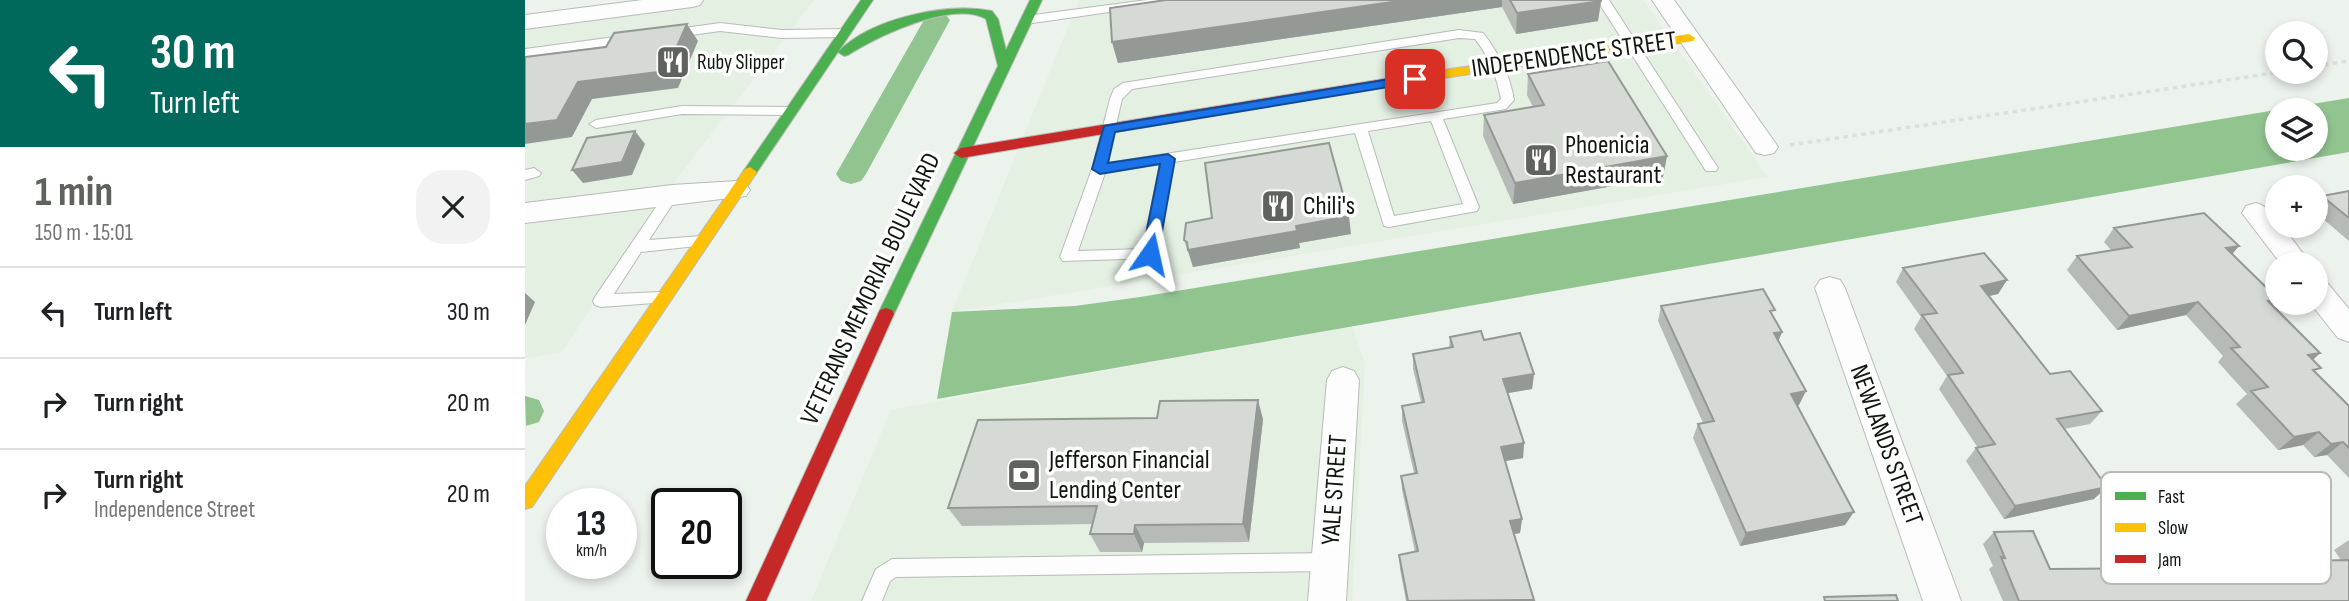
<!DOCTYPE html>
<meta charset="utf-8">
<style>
:root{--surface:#fff;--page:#f2f2f2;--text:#202124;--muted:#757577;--line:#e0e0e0;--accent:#5e635e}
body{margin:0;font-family:"Sofia Sans Condensed",sans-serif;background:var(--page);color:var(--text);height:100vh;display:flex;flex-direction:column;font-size:26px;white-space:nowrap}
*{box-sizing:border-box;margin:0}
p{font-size:23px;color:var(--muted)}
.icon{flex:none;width:38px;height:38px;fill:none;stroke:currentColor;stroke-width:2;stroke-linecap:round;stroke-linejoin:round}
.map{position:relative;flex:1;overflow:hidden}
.panel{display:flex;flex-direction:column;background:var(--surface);width:525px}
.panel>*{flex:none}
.hud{background:#00695c;color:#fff;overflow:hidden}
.tools{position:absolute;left:1740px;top:21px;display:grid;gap:14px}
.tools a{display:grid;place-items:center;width:63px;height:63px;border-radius:50%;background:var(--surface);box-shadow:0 4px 10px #0003;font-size:35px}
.speed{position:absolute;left:21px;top:488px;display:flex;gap:14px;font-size:35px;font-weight:700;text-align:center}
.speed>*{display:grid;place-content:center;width:91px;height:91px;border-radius:50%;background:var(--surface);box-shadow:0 4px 10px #0003;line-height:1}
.speed small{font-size:18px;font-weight:400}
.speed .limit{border:4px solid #111;border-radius:10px;background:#fff;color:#111}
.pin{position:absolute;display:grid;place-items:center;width:60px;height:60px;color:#fff;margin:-30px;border-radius:14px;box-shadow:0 4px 10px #0006}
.me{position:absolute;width:77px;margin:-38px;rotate:11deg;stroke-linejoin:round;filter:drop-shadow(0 0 5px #0008)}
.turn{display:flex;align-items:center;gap:24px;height:147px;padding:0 35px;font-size:32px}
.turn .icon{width:91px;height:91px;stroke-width:2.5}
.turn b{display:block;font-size:49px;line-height:60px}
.round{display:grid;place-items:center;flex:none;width:74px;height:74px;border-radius:28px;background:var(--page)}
.headline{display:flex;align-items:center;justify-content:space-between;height:119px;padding:0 35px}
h1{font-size:42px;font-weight:700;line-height:52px;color:var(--accent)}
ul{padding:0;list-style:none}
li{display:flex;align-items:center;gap:21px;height:91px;padding:0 35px;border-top:2px solid var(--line)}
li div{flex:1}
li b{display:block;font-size:26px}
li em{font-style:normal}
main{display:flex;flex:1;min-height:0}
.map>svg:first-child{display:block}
.built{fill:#e3f0e2}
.water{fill:#92c490;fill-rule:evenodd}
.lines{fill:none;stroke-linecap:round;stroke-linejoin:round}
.canal{fill:#92c490;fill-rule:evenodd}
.lane-casing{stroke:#b7bcb7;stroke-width:2}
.street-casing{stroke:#b7bcb7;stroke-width:2}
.fast-casing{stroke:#b7bcb7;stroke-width:2}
.slow-casing{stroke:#b7bcb7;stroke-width:2}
.jam-casing{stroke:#b7bcb7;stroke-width:2}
.path{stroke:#dddedd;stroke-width:3.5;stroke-dasharray:4.5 4.5;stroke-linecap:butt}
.lane{fill:#fcfdfc;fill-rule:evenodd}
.street{fill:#fcfdfc;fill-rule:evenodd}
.fast{fill:#4caf50;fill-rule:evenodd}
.slow{fill:#ffc107;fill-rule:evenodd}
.jam{fill:#c62828;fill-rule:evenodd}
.wall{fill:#b7bbb7}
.shaded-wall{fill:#959995}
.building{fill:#d5dad5;stroke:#959995;stroke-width:2}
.route{fill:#1a73e8;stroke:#114b97;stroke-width:2}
.labels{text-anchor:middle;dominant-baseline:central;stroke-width:7;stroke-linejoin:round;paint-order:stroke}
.far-poi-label{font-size:21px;fill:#111611;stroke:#fff;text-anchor:start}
.street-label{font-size:26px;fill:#111611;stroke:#fff}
.poi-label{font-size:26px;fill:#111611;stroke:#fff;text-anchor:start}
.key{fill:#fff;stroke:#b8b9b8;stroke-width:2}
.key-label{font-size:19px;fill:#111611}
</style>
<main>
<section class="panel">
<div class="hud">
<div class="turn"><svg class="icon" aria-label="left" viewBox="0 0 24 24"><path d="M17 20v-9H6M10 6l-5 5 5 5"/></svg><div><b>30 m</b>Turn left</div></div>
</div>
<div class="headline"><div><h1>1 min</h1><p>150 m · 15:01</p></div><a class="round"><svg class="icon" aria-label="close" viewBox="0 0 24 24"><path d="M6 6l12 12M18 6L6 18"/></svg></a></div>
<ul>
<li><svg class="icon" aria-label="left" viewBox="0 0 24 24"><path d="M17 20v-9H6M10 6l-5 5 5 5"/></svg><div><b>Turn left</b></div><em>30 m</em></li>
<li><svg class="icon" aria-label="right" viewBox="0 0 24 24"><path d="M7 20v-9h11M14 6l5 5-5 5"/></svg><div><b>Turn right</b></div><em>20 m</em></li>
<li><svg class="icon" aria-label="right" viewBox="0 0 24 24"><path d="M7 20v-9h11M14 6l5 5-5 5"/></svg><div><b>Turn right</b><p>Independence Street</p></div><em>20 m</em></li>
</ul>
</section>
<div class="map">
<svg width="1824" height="601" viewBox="0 0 1824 601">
<rect width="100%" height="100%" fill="#ecf2ec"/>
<path class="built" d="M 152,0 L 289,0 L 144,189 L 37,352 L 0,358 L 0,27 Z
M 554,0 L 1118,0 L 1243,177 L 427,312 Z
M 827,326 L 840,363 L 827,601 L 286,601 L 366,410 Z"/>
<path class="water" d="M 1824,98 L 1824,152 L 412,399 L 427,312 L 550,306 L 615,297 ZM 1752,110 L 1790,110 L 1790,149 L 1752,149 Z"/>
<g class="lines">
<path class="canal" d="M 412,12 L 421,15 L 425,20 L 341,174 L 336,181 L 326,184 L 316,181 L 311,174 L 399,20 L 403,15 Z
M 0,396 L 14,400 L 19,411 L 14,422 L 1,426 Z"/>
<g class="lane-casing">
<path id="lane" d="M 622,0 L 653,0 L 647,3 L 501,24 L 495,20 L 501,16 Z
M 1072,0 L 1084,0 L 1191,165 L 1193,168 L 1191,171 L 1181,171 Z
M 195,23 L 257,30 L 320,29 L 326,33 L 320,37 L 257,38 L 195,31 L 145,38 L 139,34 L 145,30 Z
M 934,30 L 958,33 C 974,53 985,75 989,100 L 981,109 L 918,119 L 954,207 L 952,211 L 864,227 L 859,226 L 830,133 L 649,162 L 630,258 L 538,261 L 535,257 L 567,169 L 585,99 L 589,89 L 598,83 ZM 934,38 L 950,39 C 964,56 972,78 976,99 L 972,103 L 582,163 L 597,99 L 607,89 ZM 906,121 L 938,204 L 869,216 L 843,131 ZM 635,164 L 618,249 L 553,251 L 580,173 Z
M 105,35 L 109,36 L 109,42 L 0,57 L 0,49 Z
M 157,106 L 266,107 L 273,111 L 266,115 L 157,114 L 71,128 L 64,124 L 71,120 Z
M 9,168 L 16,173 L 14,176 L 0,180 L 0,170 Z
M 147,189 L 154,194 L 124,240 L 176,236 L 181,237 L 183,241 L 181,245 L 116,252 L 89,294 L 136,292 L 144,298 L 142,302 L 76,307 L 70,305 L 68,301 L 70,297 L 142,191 Z
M 805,553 L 812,556 L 815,562 L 812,568 L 805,571 L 371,577 L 365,581 L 357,601 L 337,601 L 351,569 L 367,559 Z"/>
</g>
<g class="street-casing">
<path id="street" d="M 117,0 L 178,0 L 175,5 L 167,7 L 0,29 L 0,15 Z
M 1127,0 L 1149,0 L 1249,141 L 1253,147 L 1249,153 L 1240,155 L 1231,153 Z
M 212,181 L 221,184 L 225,190 L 221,196 L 0,223 L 0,203 L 147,185 Z
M 1731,203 C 1741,206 1752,214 1752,226 L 1757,226 L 1786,264 L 1756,264 L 1717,213 L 1721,206 Z
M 1305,277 L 1315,280 L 1320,288 L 1436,601 L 1398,601 L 1290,288 L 1295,280 Z
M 1790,277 L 1800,280 L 1824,309 L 1824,342 L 1813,338 L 1785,303 L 1790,303 Z
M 818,367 L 829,371 L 834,380 L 821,601 L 783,601 L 802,380 L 807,371 Z"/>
</g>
<g class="fast-casing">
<path id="fast" d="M 336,0 L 348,0 L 230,175 L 220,175 L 218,172 L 220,169 Z
M 505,0 L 517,0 L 369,314 L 367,318 L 355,318 L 353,314 L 473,66 L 461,19 C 428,0 353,36 323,55 L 319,56 L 313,52 C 346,18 422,2 467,11 L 473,19 L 481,50 Z"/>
</g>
<g class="slow-casing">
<path id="slow" d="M 1164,34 L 1170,38 L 1168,41 L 871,85 L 865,81 L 871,77 Z
M 225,167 L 232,172 L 230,175 L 7,507 L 0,509 L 0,486 L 220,169 Z"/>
</g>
<g class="jam-casing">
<path id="jam" d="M 871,77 L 875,78 L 875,84 L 436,158 L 429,153 L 436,148 Z
M 361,308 L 367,310 L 369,314 L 241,601 L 221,601 L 353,314 L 355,310 Z"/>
</g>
<path class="path" d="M 1790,66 L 1824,61
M 1265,145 L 1755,72"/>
<use href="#lane" class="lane"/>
<use href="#street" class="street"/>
<use href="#fast" class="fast"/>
<use href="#slow" class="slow"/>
<use href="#jam" class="jam"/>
</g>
<path class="wall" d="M 641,0 L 1076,0 L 1076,1 L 1073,21 L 991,34 L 977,7 L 593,63 L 587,42 Z
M 1003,74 L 1142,156 L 1138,177 L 988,204 L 958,136 L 959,115 L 1008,107 L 1002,95 Z
M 1824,191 L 1824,241 L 1790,212 L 1790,204 L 1797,196 Z
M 1589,228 L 1714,246 L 1707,254 L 1752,298 L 1752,300 L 1747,305 L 1795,353 L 1788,360 L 1791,373 L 1824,406 L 1824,478 L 1802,455 L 1789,457 L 1778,445 L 1753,450 L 1711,404 L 1722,394 L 1693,362 L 1698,356 L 1661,315 L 1592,330 L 1542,270 L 1552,256 L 1587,251 L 1579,242 Z
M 826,234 L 774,243 L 775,248 L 668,267 L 659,240 Z
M 1378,268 L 1482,280 L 1473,294 L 1465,296 L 1525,374 L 1577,411 L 1565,424 L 1539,429 L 1569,499 L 1479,519 L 1441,461 L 1451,448 L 1453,448 L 1414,389 L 1422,376 L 1389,329 L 1396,317 L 1371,282 Z
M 1136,306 L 1248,316 L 1257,332 L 1253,341 L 1274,405 L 1272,406 L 1320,525 L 1215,546 L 1168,438 L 1173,424 L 1178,423 L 1133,321 Z
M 925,337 L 959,340 L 1009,374 L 1007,389 L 983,393 L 999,443 L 998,458 L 980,461 L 997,519 L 995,533 L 989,534 L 1009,601 L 881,601 L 875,569 L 874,555 L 890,552 L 877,490 L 876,476 L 889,473 L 877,421 L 877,406 L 896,402 L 888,369 L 888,354 L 924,348 Z
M 738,419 L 724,542 L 619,543 L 617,552 L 575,552 L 565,534 L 568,524 L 437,526 L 423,508 Z
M 1609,492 L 1667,537 L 1778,561 L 1816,560 L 1809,550 L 1824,540 L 1824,601 L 1478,601 L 1464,569 L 1468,566 L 1458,544 L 1469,532 L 1525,569 L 1628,568 L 1595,504 Z"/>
<path class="shaded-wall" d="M 881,0 L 977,0 L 977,7 L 593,63 L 587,42 Z
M 1076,1 L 1073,21 L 991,34 L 992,13 Z
M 162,24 L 173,41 L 153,88 L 67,99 L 47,137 L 0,144 L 0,124 L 53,82 Z
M 110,131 L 120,144 L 107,175 L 58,183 L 47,170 Z
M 1142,156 L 1138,177 L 988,204 L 990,183 Z
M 824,216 L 826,234 L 774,243 L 775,248 L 668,267 L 663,250 L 771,226 Z
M 1714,246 L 1702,260 L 1701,248 Z
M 1482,280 L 1473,294 L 1448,299 L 1456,286 Z
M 0,293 L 10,302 L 0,325 Z
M 1752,299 L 1752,300 L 1739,313 L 1743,301 Z
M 1673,302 L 1661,315 L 1592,330 L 1604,316 Z
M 1257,332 L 1251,347 L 1249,333 Z
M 1795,353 L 1780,367 L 1783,355 Z
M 1009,374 L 1007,389 L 977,394 L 978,379 Z
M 1281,391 L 1274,405 L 1259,408 L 1266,394 Z
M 733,400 L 738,419 L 724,542 L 718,524 Z
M 1794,432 L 1778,445 L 1753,450 L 1769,437 Z
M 1818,442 L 1802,455 L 1789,457 L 1806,444 Z
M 999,443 L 998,458 L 975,462 L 976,447 Z
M 1582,487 L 1569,499 L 1479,519 L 1490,506 Z
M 1329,512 L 1320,525 L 1215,546 L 1221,533 Z
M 997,519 L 995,533 L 984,535 L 985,521 Z
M 610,525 L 619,543 L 617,552 L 609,534 Z"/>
<path class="building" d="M 641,0 L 881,0 L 587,42 L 585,8 Z
M 985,0 L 1076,0 L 1076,1 L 992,13 Z
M 162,24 L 141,71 L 53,82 L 32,120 L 0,124 L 0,57 L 81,47 L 89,33 Z
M 1083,61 L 1142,156 L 990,183 L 959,115 L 1019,105 L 1003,74 Z
M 110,131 L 97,162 L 47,170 L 62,138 Z
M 804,143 L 824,216 L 771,226 L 772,231 L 663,250 L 662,242 L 659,240 L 661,223 L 687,218 L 680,163 Z
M 1824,191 L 1824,218 L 1797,196 Z
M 1679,213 L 1714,246 L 1701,248 L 1752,298 L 1752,299 L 1743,301 L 1795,353 L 1783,355 L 1796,368 L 1788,370 L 1824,406 L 1824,448 L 1818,442 L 1806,444 L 1794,432 L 1769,437 L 1726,391 L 1743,387 L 1706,348 L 1715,347 L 1673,302 L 1604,316 L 1552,256 L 1607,247 L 1589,228 Z
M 1459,253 L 1482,280 L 1456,286 L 1525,374 L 1545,371 L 1577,411 L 1532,419 L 1582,487 L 1490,506 L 1451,448 L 1470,444 L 1423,375 L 1438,373 L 1397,315 L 1412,313 L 1378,268 Z
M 1238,289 L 1250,310 L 1245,311 L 1257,332 L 1249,333 L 1281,391 L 1266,394 L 1329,512 L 1221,533 L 1173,424 L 1189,421 L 1136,306 Z
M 956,331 L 959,340 L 995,333 L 1009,374 L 978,379 L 999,443 L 976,447 L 997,519 L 985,521 L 1009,600 L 883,601 L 874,555 L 893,551 L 876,476 L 892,473 L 877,406 L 899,402 L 888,354 L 928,347 L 925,337 Z
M 733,400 L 718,524 L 610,525 L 609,534 L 565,534 L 572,506 L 423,508 L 453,420 L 632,418 L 635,401 Z
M 1642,491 L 1667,537 L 1765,540 L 1778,561 L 1824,560 L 1824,601 L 1494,601 L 1476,557 L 1480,558 L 1469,532 L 1508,531 L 1525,569 L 1649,568 L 1609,492 Z
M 1371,595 L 1373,601 L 1300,601 L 1299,597 Z"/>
<path class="route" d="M 890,75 L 894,77 L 894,82 L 590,132 L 583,163 L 643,154 L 650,159 L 633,254 L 625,259 L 617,254 L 635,164 L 575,174 L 567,169 L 579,126 Z"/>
<defs>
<g id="restaurant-square" transform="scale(1.75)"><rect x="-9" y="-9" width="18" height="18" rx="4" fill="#5e635e" stroke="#fff"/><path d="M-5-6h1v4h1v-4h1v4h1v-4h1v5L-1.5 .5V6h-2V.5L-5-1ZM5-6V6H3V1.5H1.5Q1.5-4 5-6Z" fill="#fff"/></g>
<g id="bank-square" transform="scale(1.75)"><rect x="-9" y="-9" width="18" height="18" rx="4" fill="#5e635e" stroke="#fff"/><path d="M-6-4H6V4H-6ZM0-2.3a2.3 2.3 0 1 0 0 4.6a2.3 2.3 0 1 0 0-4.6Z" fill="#fff"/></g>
</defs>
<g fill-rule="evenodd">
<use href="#restaurant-square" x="148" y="62"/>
<use href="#restaurant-square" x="1016" y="160"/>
<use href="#restaurant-square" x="753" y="206"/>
<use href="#bank-square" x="499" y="475"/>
</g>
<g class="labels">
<g class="far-poi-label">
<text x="172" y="62">Ruby Slipper</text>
</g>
<g class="street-label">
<text transform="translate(1049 55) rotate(-8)">INDEPENDENCE STREET</text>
<text transform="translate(346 289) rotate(-65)">VETERANS MEMORIAL BOULEVARD</text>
<text transform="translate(1361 445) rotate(70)">NEWLANDS STREET</text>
<text transform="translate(810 490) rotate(-86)">YALE STREET</text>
</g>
<g class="poi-label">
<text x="1040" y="145">Phoenicia<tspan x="1040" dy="30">Restaurant</tspan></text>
<text x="778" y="206">Chili's</text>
<text x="524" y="460">Jefferson Financial<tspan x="524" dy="30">Lending Center</tspan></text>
</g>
</g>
<rect x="1576" y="472" width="230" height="112" rx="10" class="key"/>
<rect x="1590" y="492" width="31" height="8" fill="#4caf50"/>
<rect x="1590" y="523" width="31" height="9" fill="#ffc107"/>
<rect x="1590" y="555" width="31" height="8" fill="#c62828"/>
<g class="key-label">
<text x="1633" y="503">Fast</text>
<text x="1633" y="534">Slow</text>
<text x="1633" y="566">Jam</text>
</g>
</svg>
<div class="tools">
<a><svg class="icon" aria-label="search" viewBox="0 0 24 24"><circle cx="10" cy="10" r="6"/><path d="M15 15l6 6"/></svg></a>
<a><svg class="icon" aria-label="layers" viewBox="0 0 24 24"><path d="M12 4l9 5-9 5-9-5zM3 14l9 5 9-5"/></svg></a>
<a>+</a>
<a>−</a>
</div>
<div class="speed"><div>13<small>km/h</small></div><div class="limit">20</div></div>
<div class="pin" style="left:890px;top:79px;background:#d93025"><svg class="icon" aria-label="arrive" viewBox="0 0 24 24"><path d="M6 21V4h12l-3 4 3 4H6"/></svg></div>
<svg class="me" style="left:625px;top:254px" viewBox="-20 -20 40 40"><path d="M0-17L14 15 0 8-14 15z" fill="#1a73e8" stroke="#fff" stroke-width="4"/></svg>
</div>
</main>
